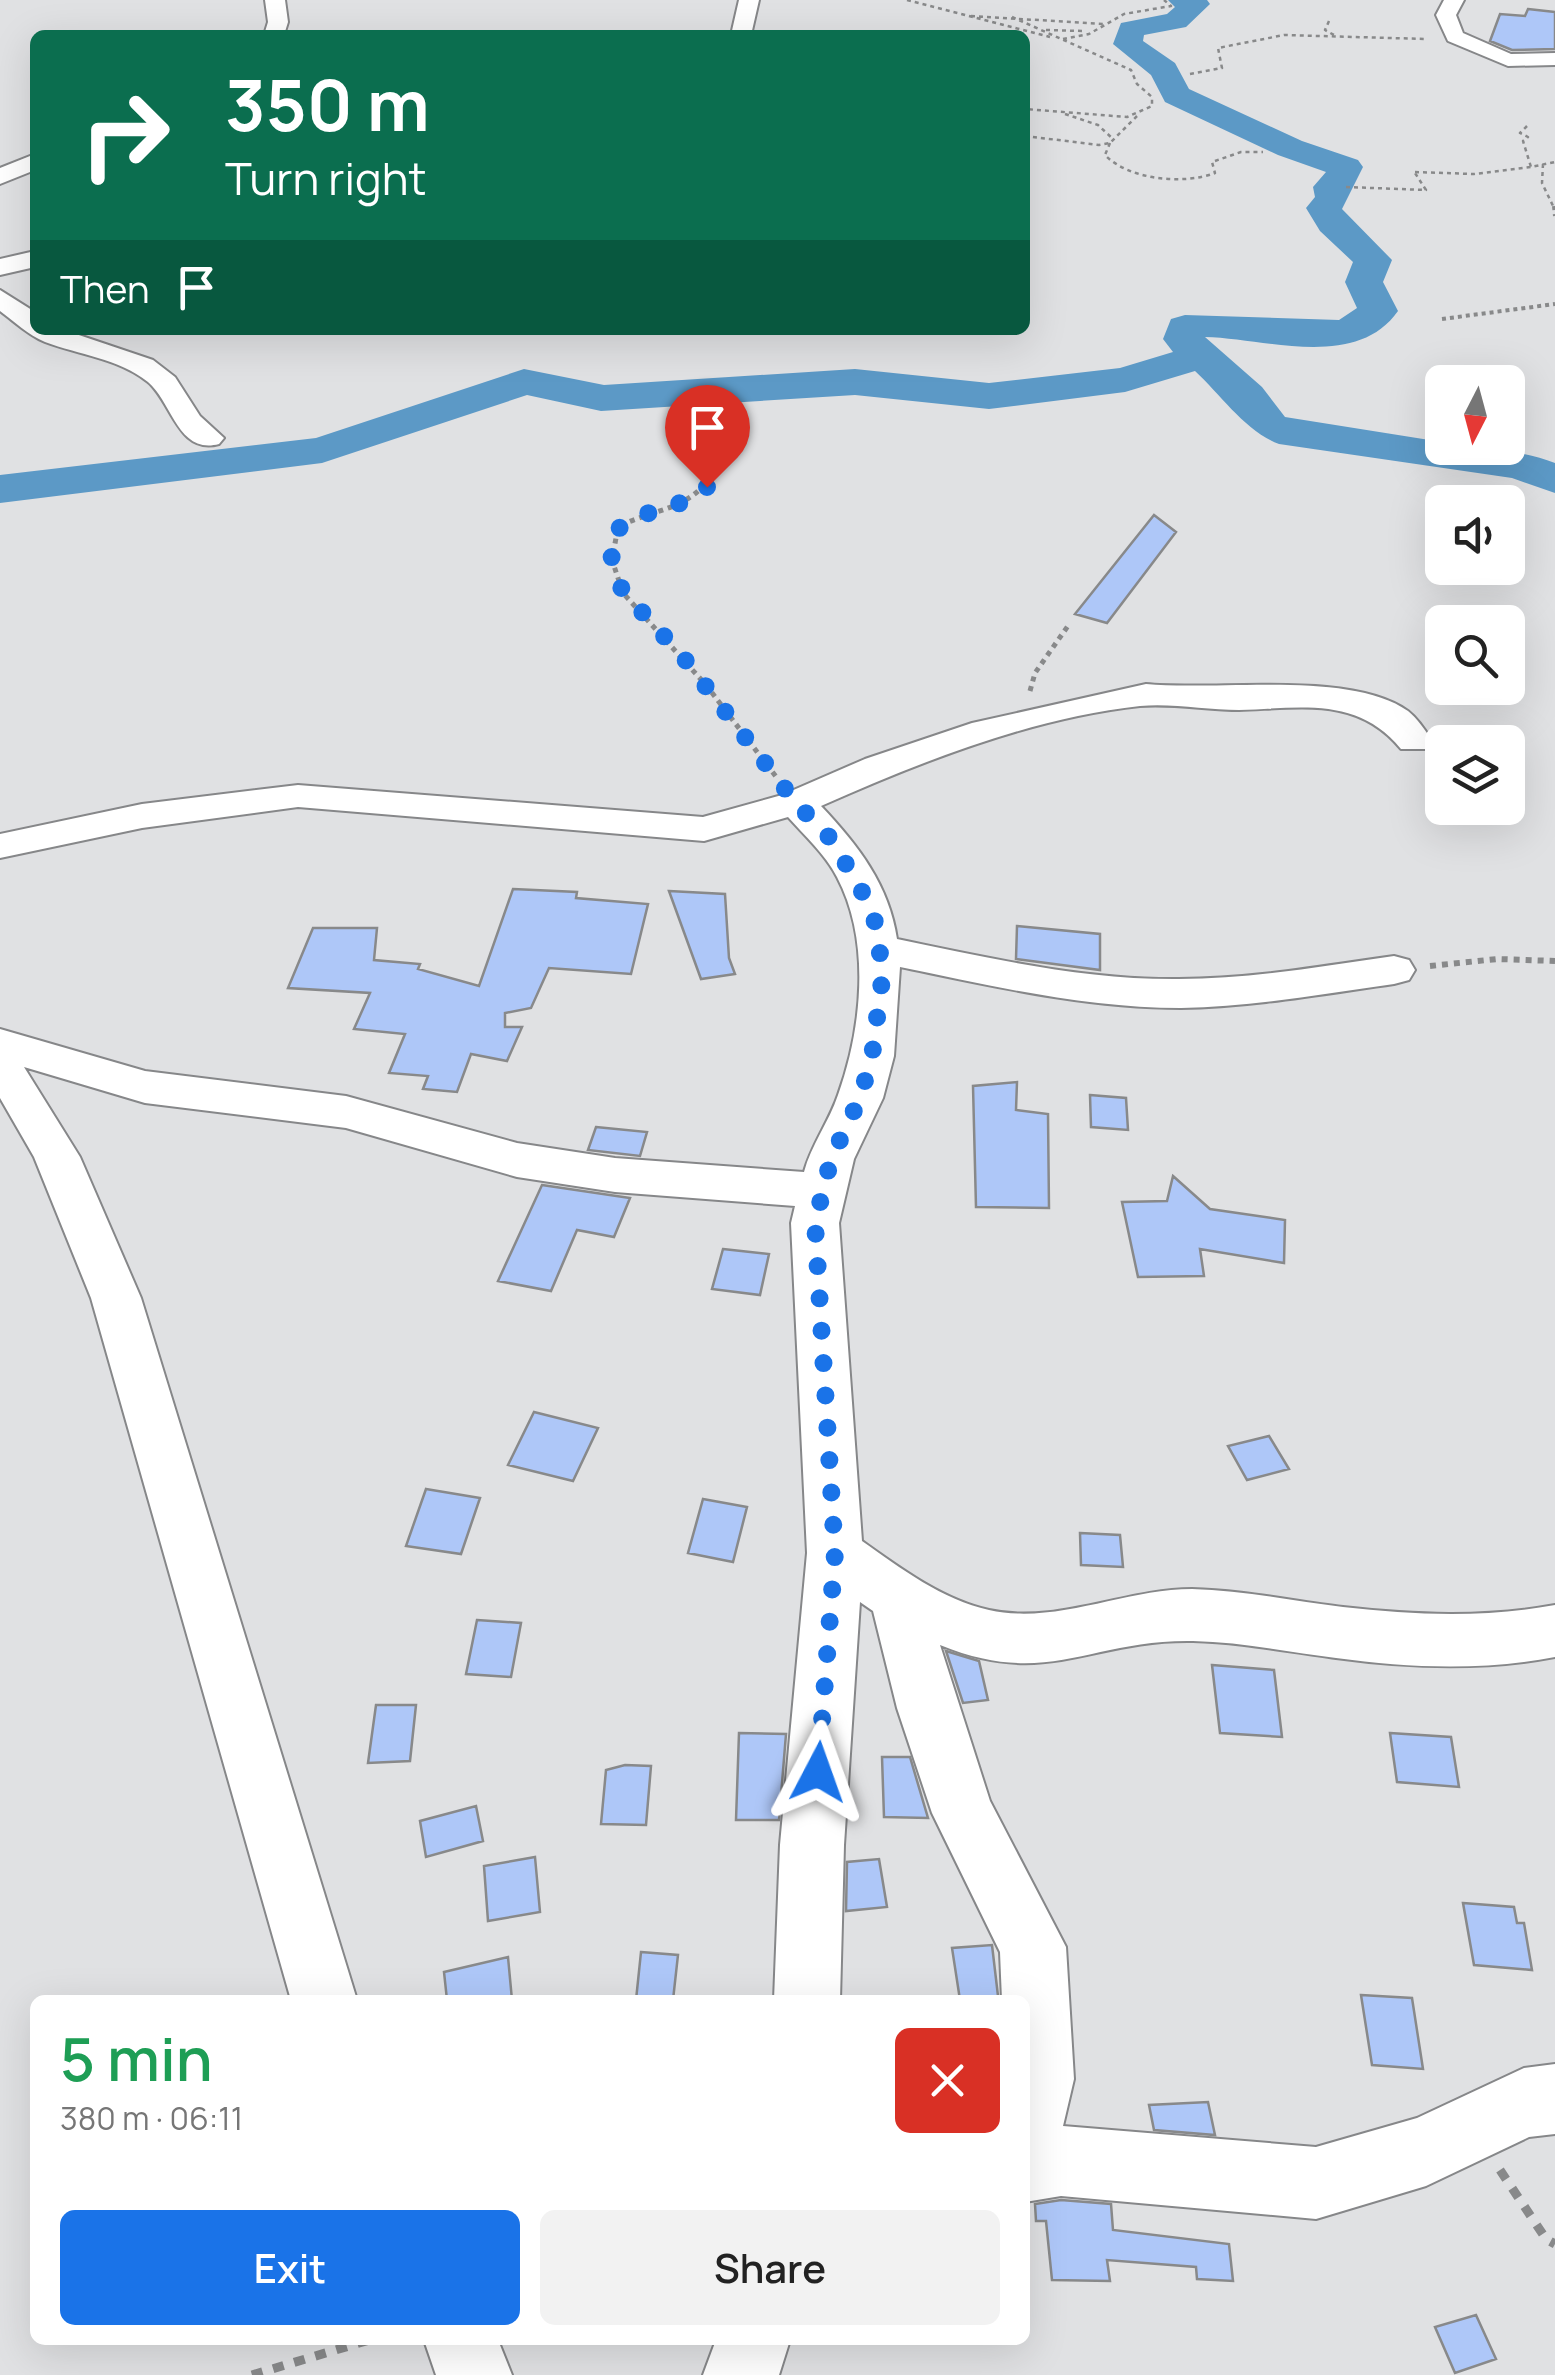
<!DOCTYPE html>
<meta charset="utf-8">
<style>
:root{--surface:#fff;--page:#f2f2f2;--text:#222;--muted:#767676;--accent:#1a73e8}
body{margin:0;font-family:Manrope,sans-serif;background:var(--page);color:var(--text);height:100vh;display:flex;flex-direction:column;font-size:38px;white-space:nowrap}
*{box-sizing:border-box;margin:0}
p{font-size:32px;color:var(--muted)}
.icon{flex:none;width:55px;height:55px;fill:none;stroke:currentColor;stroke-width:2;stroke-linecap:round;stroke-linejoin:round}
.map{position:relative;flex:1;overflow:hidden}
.drawer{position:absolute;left:30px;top:1995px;width:1000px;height:350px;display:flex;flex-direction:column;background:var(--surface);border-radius:15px;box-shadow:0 10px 40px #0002}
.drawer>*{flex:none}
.guide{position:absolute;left:30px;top:30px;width:1000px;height:305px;border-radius:15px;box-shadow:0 10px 40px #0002;background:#0b6e4f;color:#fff;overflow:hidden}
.needle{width:65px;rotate:186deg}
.fabs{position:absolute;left:1425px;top:365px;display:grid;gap:20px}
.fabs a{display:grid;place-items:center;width:100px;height:100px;border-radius:15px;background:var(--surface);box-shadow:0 10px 40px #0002;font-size:50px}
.pin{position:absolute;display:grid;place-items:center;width:85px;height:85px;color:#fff;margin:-102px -42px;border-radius:50% 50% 50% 0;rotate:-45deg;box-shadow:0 0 10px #0007}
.pin .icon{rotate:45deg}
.me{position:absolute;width:110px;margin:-55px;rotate:4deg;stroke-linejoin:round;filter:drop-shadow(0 0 8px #0008)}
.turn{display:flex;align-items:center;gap:35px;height:210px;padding:0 30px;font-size:45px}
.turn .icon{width:130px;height:130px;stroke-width:2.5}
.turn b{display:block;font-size:70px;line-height:85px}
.then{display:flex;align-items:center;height:95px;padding:0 30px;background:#0003;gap:20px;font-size:38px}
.round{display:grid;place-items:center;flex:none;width:105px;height:105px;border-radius:15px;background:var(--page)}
.head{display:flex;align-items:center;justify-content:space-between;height:170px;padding:0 30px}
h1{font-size:60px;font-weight:600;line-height:75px;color:#1e9e55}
.action{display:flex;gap:20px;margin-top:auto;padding:20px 30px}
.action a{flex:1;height:115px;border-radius:15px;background:var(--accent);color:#fff;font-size:40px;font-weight:600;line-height:115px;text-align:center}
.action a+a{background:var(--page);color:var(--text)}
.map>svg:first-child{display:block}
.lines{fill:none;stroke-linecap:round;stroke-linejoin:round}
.river{fill:#5c99c6;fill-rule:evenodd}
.building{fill:#aec7f8;stroke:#88898a;stroke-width:2.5}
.minor-casing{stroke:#868789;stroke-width:4}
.path-far4{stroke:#88898a;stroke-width:2.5;stroke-dasharray:4 4;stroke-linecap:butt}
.path-far3{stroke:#88898a;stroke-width:4;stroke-dasharray:4 4;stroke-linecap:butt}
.path-far2{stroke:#88898a;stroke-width:5;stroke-dasharray:5 5;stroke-linecap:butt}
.path-far1{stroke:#88898a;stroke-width:6;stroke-dasharray:6 6;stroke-linecap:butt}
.path{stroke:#88898a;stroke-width:9;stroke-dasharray:11 11;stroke-linecap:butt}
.minor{fill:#fff;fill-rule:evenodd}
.route{stroke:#1a73e8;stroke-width:18;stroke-dasharray:0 32.4}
</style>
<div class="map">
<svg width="1555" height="2375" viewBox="0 0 1555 2375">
<rect width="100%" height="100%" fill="#e0e1e3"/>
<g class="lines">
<path class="river" d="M 1168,0 L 1207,0 L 1210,4 L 1186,27 L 1144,35 L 1143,41 L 1175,63 L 1189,89 L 1302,141 L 1358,160 L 1363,167 L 1342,209 L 1392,260 L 1383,282 L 1398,311 C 1356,371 1264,338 1205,337 L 1262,387 L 1285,417 L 1442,442 L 1442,448 C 1482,448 1518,449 1555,463 L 1555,493 L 1512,478 L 1279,444 C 1245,431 1222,396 1195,371 L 1125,392 L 989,409 L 855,395 L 601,411 L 527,395 L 322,463 L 0,503 L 0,475 L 316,438 L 524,369 L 604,385 L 855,369 L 989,383 L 1120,368 L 1173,352 L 1163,339 L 1171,319 L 1185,315 L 1339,320 L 1357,308 L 1345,282 L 1353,262 L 1320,231 L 1306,208 L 1315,197 L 1313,187 L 1326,172 L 1278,155 L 1165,102 L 1151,75 L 1113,44 L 1121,23 L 1167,14 L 1175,7 Z"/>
</g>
<path class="building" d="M 1528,9 L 1555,12 L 1555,49 L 1512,50 L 1490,41 L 1500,14 L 1525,16 Z
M 1154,515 L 1176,532 L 1107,623 L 1075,614 Z
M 513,889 L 577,892 L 576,898 L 648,904 L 631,974 L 549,968 L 531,1008 L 505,1013 L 505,1027 L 522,1027 L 507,1061 L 471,1054 L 457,1092 L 423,1089 L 428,1076 L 389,1073 L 405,1034 L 354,1029 L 370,993 L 288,988 L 313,928 L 377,928 L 374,960 L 420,964 L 418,969 L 479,986 Z
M 669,891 L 725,894 L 729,958 L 735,974 L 701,979 Z
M 1017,926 L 1100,934 L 1100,970 L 1016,959 Z
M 1017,1082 L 1016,1110 L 1048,1114 L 1049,1208 L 976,1207 L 973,1086 Z
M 1090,1095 L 1126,1098 L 1128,1130 L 1091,1127 Z
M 596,1127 L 647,1132 L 640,1156 L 588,1150 Z
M 1173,1176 L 1210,1209 L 1285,1220 L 1284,1263 L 1200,1249 L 1204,1276 L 1138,1277 L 1122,1202 L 1167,1201 Z
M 542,1185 L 630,1198 L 614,1237 L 577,1230 L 551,1291 L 498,1281 Z
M 723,1249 L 769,1254 L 760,1295 L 712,1289 Z
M 534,1412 L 598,1428 L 573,1481 L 508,1465 Z
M 1269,1436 L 1289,1469 L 1247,1480 L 1228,1446 Z
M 426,1489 L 480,1498 L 461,1554 L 406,1546 Z
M 703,1499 L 747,1507 L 733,1562 L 688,1553 Z
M 1080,1533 L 1120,1535 L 1123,1567 L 1081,1565 Z
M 477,1620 L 521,1623 L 511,1677 L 466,1674 Z
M 946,1651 L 979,1661 L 988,1700 L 963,1703 Z
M 1212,1665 L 1274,1670 L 1282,1737 L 1220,1733 Z
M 376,1705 L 416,1705 L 410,1761 L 368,1763 Z
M 739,1733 L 786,1734 L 779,1820 L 736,1820 Z
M 1390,1733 L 1451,1737 L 1459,1787 L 1397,1782 Z
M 882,1757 L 910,1757 L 928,1818 L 884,1817 Z
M 625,1765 L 651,1766 L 646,1825 L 601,1824 L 606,1770 Z
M 476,1806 L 483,1841 L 426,1857 L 420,1821 Z
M 535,1857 L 540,1912 L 488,1921 L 484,1866 Z
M 879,1859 L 887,1907 L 846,1911 L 847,1862 Z
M 1463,1903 L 1514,1907 L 1517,1923 L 1524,1923 L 1532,1970 L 1474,1965 Z
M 992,1945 L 998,1996 L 960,2000 L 952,1948 Z
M 641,1952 L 678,1955 L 673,2000 L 636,2000 Z
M 508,1957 L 512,2000 L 447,2000 L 444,1972 Z
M 1361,1995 L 1412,1998 L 1423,2069 L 1372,2065 Z
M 1208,2102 L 1215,2135 L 1154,2130 L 1149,2105 Z
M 1061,2200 L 1111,2204 L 1113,2230 L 1229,2244 L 1233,2281 L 1197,2279 L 1196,2267 L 1107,2260 L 1110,2281 L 1052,2280 L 1046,2221 L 1036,2221 L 1035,2204 Z
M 1476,2315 L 1496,2359 L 1455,2373 L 1435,2327 Z"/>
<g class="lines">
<g class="minor-casing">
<path id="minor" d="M 265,0 L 285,0 L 288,22 L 284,35 L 264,35 L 268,22 Z
M 739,0 L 759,0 L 751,35 L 731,35 Z
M 1444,0 L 1464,0 L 1456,15 L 1463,33 L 1511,54 L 1555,53 L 1555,65 L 1508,66 L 1448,41 L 1436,15 Z
M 35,154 L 35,170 L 0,184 L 0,168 Z
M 35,251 L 35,267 L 0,275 L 0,259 Z
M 0,290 L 35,312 L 35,330 L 64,330 L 153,360 L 175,377 L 200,416 L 224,438 L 219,444 C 178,455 172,402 148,382 C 118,358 79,355 45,342 C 28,335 15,322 0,311 Z
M 1146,684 C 1217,691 1351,670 1408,711 C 1417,718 1426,731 1432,741 L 1427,749 L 1401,749 C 1358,696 1301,708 1239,710 C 1207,710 1172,703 1140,706 C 1031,718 920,762 821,806 C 858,845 889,885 897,939 C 989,958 1084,980 1179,979 C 1251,979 1323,966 1394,956 L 1409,960 L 1415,970 L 1409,980 L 1394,984 C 1323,994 1252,1007 1181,1008 C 1086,1008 992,986 900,967 L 894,1056 L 883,1098 L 854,1159 L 839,1223 L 862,1541 C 900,1568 943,1600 989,1610 C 1056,1625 1124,1589 1192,1589 C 1242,1590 1292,1601 1343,1607 C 1414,1615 1484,1618 1555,1605 L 1555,1657 C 1482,1671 1409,1668 1336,1658 C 1288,1652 1241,1642 1193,1641 C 1090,1639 1048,1689 940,1645 L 990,1801 L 1066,1947 L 1074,2079 L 1063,2126 L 1316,2147 L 1417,2118 L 1524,2068 L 1555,2064 L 1555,2134 L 1529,2137 L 1426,2186 L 1316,2219 L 1061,2196 L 1025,2202 L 1025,2000 L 1002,2000 L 1000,1952 L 932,1813 L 897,1708 L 873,1611 L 860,1602 L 844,1845 L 840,2000 L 774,2000 L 780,1845 L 807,1553 L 791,1223 L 795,1206 L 615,1192 L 517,1177 L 346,1128 L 145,1103 L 24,1067 L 80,1157 L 141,1298 L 357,2000 L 291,2000 L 91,1298 L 34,1157 L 0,1098 L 0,1029 L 145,1071 L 346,1096 L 517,1143 L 615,1158 L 804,1172 C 811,1145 829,1122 838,1095 C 862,1028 871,941 837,877 C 825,854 805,836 788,817 L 704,841 L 298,807 L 142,828 L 0,858 L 0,834 L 142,804 L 298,785 L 703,817 L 782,795 L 865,759 L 972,723 Z
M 424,2340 L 498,2340 L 512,2375 L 436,2375 Z
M 716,2340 L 790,2340 L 779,2375 L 703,2375 Z"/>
</g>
<path class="path-far4" d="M 907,0 L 1050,37
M 971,16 L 1103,24
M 1012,17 L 1131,70 L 1137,84 L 1152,97 L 1152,106 L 1127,117 L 1025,109
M 1329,21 L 1325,30 L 1334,35
M 1046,30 L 1083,31
M 1063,39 L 1089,34 L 1124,14 L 1171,6 L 1164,0
M 1190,74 L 1222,68 L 1218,48 L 1284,35 L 1426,39
M 1065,114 L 1098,125 L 1112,138
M 1527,126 L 1520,133 L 1528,137 L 1523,141 L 1531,167 L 1555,162
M 1025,136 L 1099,145 L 1110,143 L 1137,116
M 1110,143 L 1105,155 C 1129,180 1184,185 1215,173 L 1212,162 L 1241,152 L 1263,152
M 1543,164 L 1542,183 L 1554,208
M 1415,172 L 1474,174 L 1531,167
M 1346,187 L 1426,190 L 1415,173"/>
<path class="path-far3" d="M 1554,206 L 1555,216
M 1442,319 L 1555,304
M 713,469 L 715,462"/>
<path class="path-far2" d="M 714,466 C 699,510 653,508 618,527 L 612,560 L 623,593 L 706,685 L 777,778
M 1030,691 L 1035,673 L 1070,623"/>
<path class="path-far1" d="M 1430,966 L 1497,959 L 1555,961"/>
<path class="path" d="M 1500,2170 L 1546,2239 L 1555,2244
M 252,2375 L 369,2340"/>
<use href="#minor" class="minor"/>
</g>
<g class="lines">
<path class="route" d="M 707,487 C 680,513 633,507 612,536 L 611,555 L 622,590 L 683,657 L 796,803 L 832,840 L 872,909 L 879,941 L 882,980 L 872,1056 L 860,1098 L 831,1159 L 815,1223 L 835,1553 L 818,1772"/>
</g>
</svg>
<div class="fabs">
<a><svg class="needle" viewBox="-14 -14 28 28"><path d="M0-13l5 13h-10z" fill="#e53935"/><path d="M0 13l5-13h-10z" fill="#767676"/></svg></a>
<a><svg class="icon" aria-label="sound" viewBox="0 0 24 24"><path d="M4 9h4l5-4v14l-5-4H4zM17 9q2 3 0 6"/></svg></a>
<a><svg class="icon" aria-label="search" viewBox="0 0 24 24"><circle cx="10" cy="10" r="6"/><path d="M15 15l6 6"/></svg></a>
<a><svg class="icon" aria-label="layers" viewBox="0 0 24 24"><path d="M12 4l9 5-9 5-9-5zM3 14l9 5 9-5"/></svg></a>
</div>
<div class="pin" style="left:707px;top:487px;background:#d93025"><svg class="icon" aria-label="arrive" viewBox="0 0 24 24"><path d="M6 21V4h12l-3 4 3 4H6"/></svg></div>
<svg class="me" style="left:818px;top:1772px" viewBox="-20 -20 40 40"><path d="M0-17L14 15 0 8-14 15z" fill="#1a73e8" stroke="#fff" stroke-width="4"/></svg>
<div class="guide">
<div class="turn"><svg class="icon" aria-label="right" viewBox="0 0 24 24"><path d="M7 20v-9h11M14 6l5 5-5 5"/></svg><div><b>350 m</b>Turn right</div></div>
<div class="then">Then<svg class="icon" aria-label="arrive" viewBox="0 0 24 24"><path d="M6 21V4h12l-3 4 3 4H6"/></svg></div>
</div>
<section class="drawer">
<div class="head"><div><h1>5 min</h1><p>380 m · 06:11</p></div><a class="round" style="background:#d93025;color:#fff"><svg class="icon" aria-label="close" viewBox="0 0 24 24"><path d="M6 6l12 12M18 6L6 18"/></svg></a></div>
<div class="action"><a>Exit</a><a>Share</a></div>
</section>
</div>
